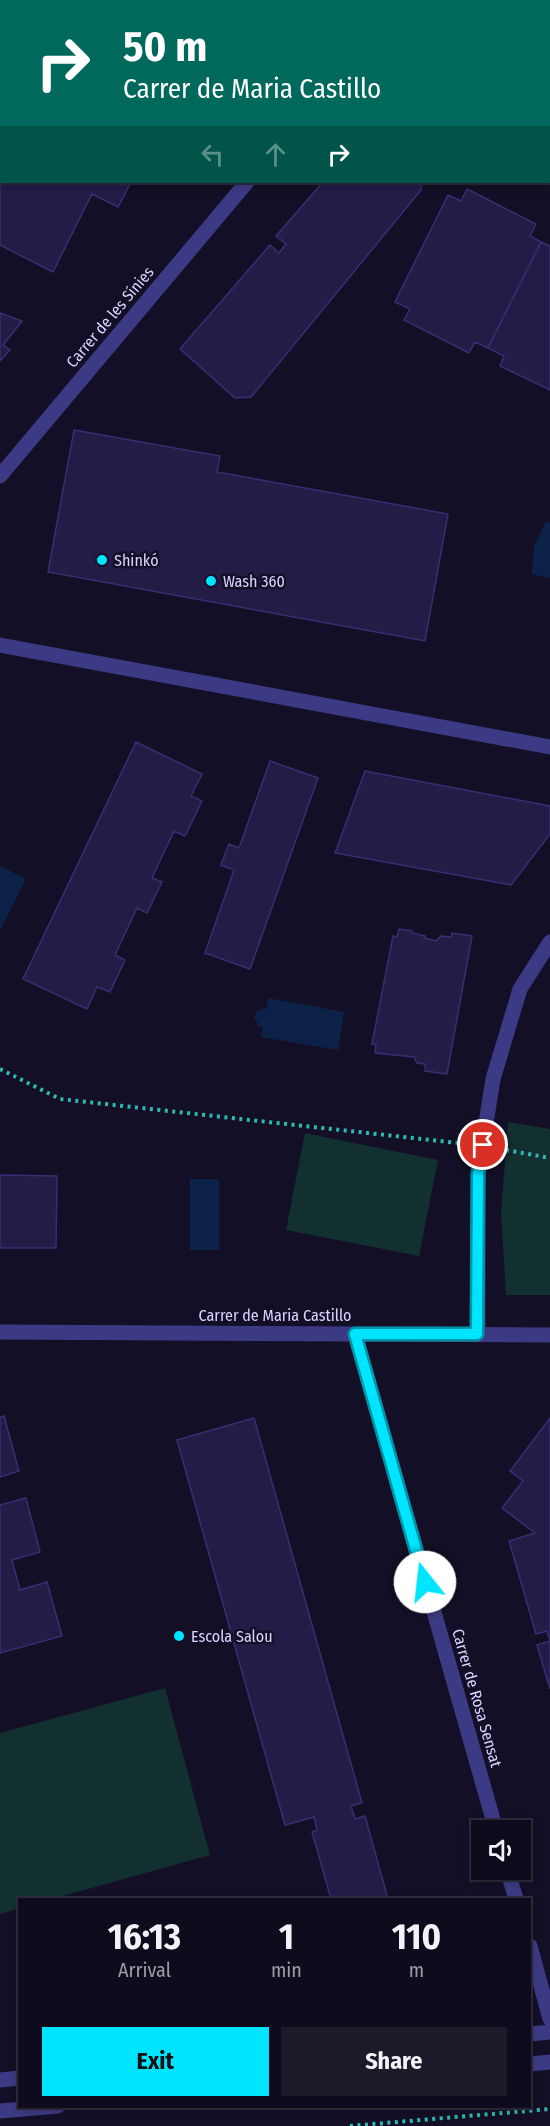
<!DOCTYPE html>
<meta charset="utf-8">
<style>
:root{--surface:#0e0b1c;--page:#1c1929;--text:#f1f3f6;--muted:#9b9ba3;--line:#2e2b3b;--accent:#00e5ff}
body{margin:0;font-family:"Fira Sans Condensed",sans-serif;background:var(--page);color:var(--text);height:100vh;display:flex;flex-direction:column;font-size:22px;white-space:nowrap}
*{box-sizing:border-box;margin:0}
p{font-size:20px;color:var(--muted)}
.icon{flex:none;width:33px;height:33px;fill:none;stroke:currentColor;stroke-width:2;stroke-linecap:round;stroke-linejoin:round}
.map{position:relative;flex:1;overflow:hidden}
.drawer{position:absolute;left:18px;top:1898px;width:513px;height:210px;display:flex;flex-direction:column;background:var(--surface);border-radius:0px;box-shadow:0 3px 9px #0003,0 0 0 2px var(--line)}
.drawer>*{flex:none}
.guide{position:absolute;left:0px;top:0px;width:550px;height:183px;box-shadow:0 3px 9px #0003,0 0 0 2px var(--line);background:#00695c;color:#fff;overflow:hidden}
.tools{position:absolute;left:471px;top:1820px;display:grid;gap:12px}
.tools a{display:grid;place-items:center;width:60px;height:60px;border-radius:0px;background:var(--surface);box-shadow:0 3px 9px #0003,0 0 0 2px var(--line);font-size:30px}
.pin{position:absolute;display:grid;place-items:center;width:51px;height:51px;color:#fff;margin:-26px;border:3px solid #fff;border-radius:50%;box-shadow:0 2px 6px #0007}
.me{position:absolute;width:66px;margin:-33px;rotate:344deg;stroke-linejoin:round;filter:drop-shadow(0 0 4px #0008)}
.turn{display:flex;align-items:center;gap:21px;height:126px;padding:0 24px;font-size:27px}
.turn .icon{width:78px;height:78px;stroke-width:2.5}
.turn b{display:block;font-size:42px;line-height:51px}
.lanes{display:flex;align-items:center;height:57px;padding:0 24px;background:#0003;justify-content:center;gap:30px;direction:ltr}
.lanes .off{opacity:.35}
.eta{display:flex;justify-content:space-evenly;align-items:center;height:102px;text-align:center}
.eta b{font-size:36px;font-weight:700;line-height:42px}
.primary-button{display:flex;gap:12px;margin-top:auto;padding:12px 24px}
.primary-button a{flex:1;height:69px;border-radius:0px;background:var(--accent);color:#111;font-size:24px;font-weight:700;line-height:69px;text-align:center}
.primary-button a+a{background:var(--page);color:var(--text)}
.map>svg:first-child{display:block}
.green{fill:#12302f}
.water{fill:#0c2248}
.building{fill:#241b47;stroke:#3b2d73;stroke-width:1.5}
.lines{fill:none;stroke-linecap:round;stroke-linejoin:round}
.path{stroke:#2fb8b0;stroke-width:4;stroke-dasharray:3 4.5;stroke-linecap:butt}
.street{stroke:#3d3a85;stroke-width:15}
.route-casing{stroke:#0095a6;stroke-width:15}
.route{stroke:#00e5ff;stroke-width:10}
.poi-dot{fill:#00e5ff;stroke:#130f26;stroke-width:2}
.labels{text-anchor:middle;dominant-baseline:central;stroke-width:5;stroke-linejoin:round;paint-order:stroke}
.street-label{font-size:16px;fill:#d9d4ff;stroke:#130f26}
.poi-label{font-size:16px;fill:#d9d4ff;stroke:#130f26;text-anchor:start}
</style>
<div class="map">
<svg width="550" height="2126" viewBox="0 0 550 2126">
<rect width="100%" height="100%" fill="#130f26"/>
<path class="green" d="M 508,1122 L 550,1129 L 550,1295 L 506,1295 L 501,1213 Z
M 305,1133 L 438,1160 L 419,1256 L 286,1230 Z
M 165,1688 L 210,1855 L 52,1899 L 20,1899 L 19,1908 L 0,1914 L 0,1733 Z"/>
<path class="water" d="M 546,521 L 550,523 L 550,578 L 532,574 L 534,546 Z
M 0,866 L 26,879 L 0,931 Z
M 268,998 L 344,1012 L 338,1050 L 261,1037 L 263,1027 L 259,1026 L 254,1018 L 256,1012 L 262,1008 L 266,1009 Z
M 190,1179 L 219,1179 L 219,1250 L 190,1250 Z"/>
<path class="building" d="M 401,0 L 525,0 L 528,2 L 400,2 Z
M 0,9 L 2,10 L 0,58 Z
M 549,12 L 550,12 L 550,85 L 549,84 Z
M 2,182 L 131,182 L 118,207 L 92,194 L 53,272 L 0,245 L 0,185 Z
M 323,182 L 421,182 L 421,190 L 251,397 L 235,398 L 180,349 L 270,245 L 279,253 L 286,244 L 276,236 Z
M 467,189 L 536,224 L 530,236 L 541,242 L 488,348 L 475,342 L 469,353 L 404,320 L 410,309 L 395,302 L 448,195 L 461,201 Z
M 541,242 L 550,246 L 550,390 L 500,366 L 504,356 L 488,348 Z
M 0,313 L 22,321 L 3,345 L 10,350 L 0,361 Z
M 74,430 L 220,456 L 217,472 L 448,514 L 425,641 L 48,572 Z
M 136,742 L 202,774 L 191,796 L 202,801 L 185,836 L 174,831 L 152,878 L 162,882 L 147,913 L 137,908 L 115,955 L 125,960 L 110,992 L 97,987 L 87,1009 L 23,979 Z
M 270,761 L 318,778 L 250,969 L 205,953 L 234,870 L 221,865 L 229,844 L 239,848 Z
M 365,771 L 550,806 L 550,834 L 511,885 L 335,853 Z
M 399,929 L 412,931 L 412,933 L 425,936 L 424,938 L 436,941 L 441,936 L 451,937 L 452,933 L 472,936 L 447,1074 L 425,1071 L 425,1064 L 417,1063 L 414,1057 L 375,1053 L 376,1045 L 372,1044 L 393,936 L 397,937 Z
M 0,1175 L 57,1176 L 56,1248 L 0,1248 Z
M 4,1416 L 19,1471 L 0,1477 L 0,1417 Z
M 254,1418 L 362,1803 L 351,1806 L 355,1819 L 365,1816 L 388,1899 L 331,1899 L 312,1832 L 317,1830 L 314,1817 L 285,1825 L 177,1440 Z
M 550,1418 L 550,1689 L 537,1645 L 550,1641 L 547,1631 L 536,1634 L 509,1541 L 535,1533 L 502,1508 L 523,1481 L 510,1471 Z
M 26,1498 L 40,1552 L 12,1560 L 20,1590 L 47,1582 L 62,1636 L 0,1653 L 0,1505 Z"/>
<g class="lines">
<path class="path" d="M 0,1069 L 60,1099 L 458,1143
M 506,1150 L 550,1158
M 350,2126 L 550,2109"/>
<path class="street" d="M 230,0 L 233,2
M 549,160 L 550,161
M 0,476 L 247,182
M 0,645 L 550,747
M 0,1332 L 550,1335
M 355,1334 L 496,1830
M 478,1334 L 478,1174 L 493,1079 L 520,989 L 550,942
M 507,1869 L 516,1899
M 530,1946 L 550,2019
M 530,2034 L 550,2032
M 530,2064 L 550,2062
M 0,2080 L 20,2078
M 0,2111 L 58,2106"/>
</g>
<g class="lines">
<g class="route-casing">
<path id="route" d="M 425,1582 L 355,1334 L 477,1334 L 478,1174 L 483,1145"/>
</g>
<use href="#route" class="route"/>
</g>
<g class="poi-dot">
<circle cx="102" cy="560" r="6"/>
<circle cx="211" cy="581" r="6"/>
<circle cx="179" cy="1636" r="6"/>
</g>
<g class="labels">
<g class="street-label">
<text transform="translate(110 317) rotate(-50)">Carrer de les Sínies</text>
<text x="275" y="1315">Carrer de Maria Castillo</text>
<text transform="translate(477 1698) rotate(74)">Carrer de Rosa Sensat</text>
</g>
<g class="poi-label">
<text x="114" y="560">Shinkó</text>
<text x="223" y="581">Wash 360</text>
<text x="191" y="1636">Escola Salou</text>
</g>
</g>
</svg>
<div class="tools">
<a><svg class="icon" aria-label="sound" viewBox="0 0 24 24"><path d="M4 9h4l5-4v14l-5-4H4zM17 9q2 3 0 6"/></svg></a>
</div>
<div class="pin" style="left:483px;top:1145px;background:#d93025"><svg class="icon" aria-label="arrive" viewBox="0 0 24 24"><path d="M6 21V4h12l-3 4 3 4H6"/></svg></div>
<svg class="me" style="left:425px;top:1582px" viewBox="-20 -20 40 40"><circle r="19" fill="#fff"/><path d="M0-13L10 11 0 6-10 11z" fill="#00e5ff"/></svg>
<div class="guide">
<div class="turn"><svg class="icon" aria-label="right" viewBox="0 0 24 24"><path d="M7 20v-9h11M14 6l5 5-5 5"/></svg><div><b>50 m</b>Carrer de Maria Castillo</div></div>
<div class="lanes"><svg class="icon off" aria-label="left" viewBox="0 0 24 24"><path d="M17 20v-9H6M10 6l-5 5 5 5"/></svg><svg class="icon off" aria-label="ahead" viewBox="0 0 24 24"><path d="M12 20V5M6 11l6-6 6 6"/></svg><svg class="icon" aria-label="right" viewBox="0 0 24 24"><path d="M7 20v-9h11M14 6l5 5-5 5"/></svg></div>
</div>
<section class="drawer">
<div class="eta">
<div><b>16:13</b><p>Arrival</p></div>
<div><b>1</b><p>min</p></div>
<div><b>110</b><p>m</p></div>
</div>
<div class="primary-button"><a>Exit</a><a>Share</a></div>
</section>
</div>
